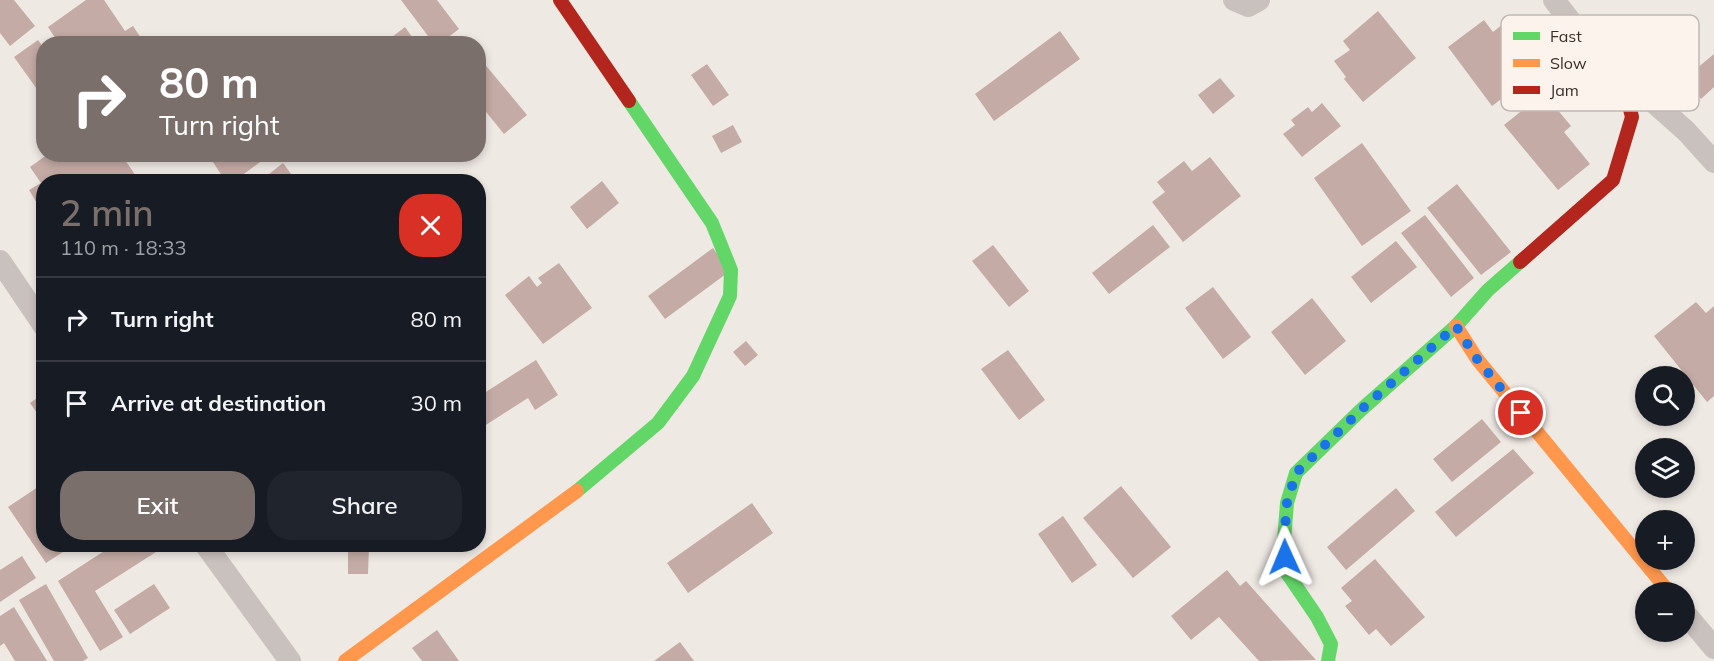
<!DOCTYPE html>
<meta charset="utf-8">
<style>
:root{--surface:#171b24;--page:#20242c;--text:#f1f3f6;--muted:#9ea1a6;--line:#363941;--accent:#7a6f6b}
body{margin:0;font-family:Mulish,sans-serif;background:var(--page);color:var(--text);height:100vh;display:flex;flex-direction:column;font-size:22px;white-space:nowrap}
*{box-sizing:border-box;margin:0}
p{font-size:20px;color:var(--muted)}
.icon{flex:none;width:33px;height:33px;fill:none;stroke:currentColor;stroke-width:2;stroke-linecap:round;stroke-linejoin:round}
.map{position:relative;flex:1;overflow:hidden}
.sheet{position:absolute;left:36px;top:174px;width:450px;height:378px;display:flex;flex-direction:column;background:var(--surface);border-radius:24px;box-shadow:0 3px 9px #0003}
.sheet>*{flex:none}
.top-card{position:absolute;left:36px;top:36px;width:450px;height:126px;border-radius:24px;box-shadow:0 3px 9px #0003;background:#7a6f6b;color:#fff;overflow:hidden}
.tools{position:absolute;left:1635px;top:366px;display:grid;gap:12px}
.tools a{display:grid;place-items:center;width:60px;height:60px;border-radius:50%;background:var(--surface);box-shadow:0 3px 9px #0003;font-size:30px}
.pin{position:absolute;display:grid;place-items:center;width:51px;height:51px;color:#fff;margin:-26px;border:3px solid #fff;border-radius:50%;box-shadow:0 2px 6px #0007}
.me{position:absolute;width:66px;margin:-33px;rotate:359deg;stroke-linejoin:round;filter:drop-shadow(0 0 4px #0008)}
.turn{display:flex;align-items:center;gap:21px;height:126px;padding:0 24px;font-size:27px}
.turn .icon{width:78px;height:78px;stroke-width:2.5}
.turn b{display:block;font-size:42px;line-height:51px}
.round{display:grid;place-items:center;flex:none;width:63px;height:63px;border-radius:24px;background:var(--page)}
.head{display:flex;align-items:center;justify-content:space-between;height:102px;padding:0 24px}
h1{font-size:36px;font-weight:600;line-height:45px;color:var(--accent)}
.action{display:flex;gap:12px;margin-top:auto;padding:12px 24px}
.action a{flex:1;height:69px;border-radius:24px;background:var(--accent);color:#fff;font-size:24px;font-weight:600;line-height:69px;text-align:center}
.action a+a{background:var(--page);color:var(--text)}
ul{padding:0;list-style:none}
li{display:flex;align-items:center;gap:18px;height:84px;padding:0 24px;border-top:2px solid var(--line)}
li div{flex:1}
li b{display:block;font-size:22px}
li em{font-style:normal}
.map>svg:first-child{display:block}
.building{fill:#c4aba5}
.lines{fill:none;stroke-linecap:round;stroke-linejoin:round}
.street{stroke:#c9c1bd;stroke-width:22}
.fast{stroke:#63d668;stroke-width:14}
.slow{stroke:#ff974d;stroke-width:14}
.jam{stroke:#b3261e;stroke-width:14}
.route{stroke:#1a73e8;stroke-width:10;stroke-dasharray:0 18}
.key{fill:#fbf3ec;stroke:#c1b8b2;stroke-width:1.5}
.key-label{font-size:16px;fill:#3b2e2a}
</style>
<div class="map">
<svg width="1714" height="661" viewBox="0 0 1714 661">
<rect width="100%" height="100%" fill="#efe9e4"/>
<path class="building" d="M 0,0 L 14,0 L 35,26 L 10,46 L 0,33 Z
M 86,0 L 104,0 L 125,31 L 133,26 L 145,44 L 59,44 L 48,27 Z
M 401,0 L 437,0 L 459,29 L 439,44 L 434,44 Z
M 1378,11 L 1416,58 L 1363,102 L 1344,79 L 1346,77 L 1334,61 L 1350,50 L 1343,41 Z
M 1484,20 L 1493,32 L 1503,24 L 1528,56 L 1517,64 L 1528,79 L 1492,106 L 1448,47 Z
M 405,27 L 417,44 L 383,44 Z
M 1060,31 L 1080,59 L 994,121 L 975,94 Z
M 38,40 L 44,48 L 44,99 L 14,57 Z
M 1714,54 L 1714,87 L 1701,99 L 1684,79 Z
M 478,56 L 527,115 L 504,134 L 478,102 Z
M 707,64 L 729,95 L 713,106 L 691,75 Z
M 1220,78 L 1235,96 L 1213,114 L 1198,95 Z
M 1536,99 L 1543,108 L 1551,102 L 1571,126 L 1564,132 L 1590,164 L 1558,190 L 1504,125 Z
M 1322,103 L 1341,126 L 1302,157 L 1283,134 L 1295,125 L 1291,120 L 1308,107 L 1312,112 Z
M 733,125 L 742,142 L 721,153 L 712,136 Z
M 1362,143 L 1411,211 L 1362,246 L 1314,178 Z
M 48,154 L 121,154 L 140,182 L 44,182 L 44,215 L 29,190 L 41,183 L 30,167 Z
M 218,154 L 271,154 L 233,182 L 226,182 L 211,159 Z
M 1210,157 L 1241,196 L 1183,242 L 1152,202 L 1165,192 L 1157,182 L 1184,161 L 1192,171 Z
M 283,163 L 297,182 L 259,182 Z
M 602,181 L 619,203 L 587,229 L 570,207 Z
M 1457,184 L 1511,252 L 1481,275 L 1427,208 Z
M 1425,215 L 1474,278 L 1451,297 L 1401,233 Z
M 1153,225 L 1170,247 L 1109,294 L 1092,273 Z
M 1396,241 L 1417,267 L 1371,303 L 1351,277 Z
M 993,245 L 1029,291 L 1009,307 L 972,261 Z
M 713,248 L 730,271 L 665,319 L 648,296 Z
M 559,263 L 592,308 L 543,344 L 505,295 L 529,276 L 537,287 L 542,283 L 538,278 Z
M 1213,287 L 1251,337 L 1223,359 L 1185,308 Z
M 1312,298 L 1346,341 L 1305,375 L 1271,332 Z
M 1696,302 L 1706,313 L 1714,306 L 1714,396 L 1707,402 L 1654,336 Z
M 746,341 L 758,355 L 745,366 L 733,352 Z
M 1008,350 L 1045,400 L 1019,420 L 981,369 Z
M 536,360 L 558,395 L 535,410 L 528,398 L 478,430 L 478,397 Z
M 44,393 L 44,413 L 39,416 L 30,403 Z
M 1482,419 L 1501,442 L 1452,482 L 1433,459 Z
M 1513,449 L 1534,473 L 1456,537 L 1435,512 Z
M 44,483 L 44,544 L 75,544 L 46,563 L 8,507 Z
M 1121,486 L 1171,547 L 1133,578 L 1083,518 Z
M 1396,488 L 1415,511 L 1346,570 L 1327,547 Z
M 752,503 L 773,533 L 688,593 L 667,563 Z
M 1063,516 L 1097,565 L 1072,583 L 1038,534 Z
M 115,544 L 151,544 L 156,552 L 95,591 L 123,637 L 100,651 L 58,581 Z
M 348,548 L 369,548 L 368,574 L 348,574 Z
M 22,556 L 36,578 L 0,602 L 0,570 Z
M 1375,559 L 1425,617 L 1391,646 L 1376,629 L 1369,635 L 1345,606 L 1352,601 L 1341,588 Z
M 1227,570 L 1240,586 L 1246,581 L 1316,660 L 1259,661 L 1219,617 L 1191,640 L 1171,616 Z
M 46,584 L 88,658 L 83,661 L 54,661 L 19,600 Z
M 154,584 L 170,608 L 130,634 L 114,610 Z
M 14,607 L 47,661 L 15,661 L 4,643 L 0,646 L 0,616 Z
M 437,630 L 459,661 L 422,661 L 412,648 Z
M 680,642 L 694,661 L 654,661 Z"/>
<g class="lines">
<path class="street" d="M 1234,0 L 1248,6 L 1259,0
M 1554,0 L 1589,45 L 1686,131 L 1714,162
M 0,261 L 44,326
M 205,544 L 290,661
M 1684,612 L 1714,648"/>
<path class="fast" d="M 577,491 L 658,423 L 693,376 L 730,296 L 731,270 L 712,223 L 629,101
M 1328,661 L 1331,644 L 1317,617 L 1287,573 L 1284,541 L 1287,503 L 1296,473 L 1362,409 L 1456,326 L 1488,290 L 1520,262"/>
<path class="slow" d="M 1456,326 L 1477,359 L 1669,592
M 345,661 L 577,491"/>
<path class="jam" d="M 560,0 L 629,101
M 1520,262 L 1613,180 L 1632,117 L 1621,74"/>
</g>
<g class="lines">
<path class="route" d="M 1285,557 L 1284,541 L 1287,503 L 1296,473 L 1362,409 L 1456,326 L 1477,359 L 1521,413"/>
</g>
<rect x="1501" y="15" width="198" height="96" rx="9" class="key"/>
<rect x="1513" y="32" width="27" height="8" fill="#63d668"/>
<rect x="1513" y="59" width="27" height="8" fill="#ff974d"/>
<rect x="1513" y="86" width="27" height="8" fill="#b3261e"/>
<g class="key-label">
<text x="1550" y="42">Fast</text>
<text x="1550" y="69">Slow</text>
<text x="1550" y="96">Jam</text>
</g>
</svg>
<div class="tools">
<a><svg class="icon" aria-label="search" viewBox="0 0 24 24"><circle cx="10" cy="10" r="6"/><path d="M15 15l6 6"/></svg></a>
<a><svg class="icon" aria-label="layers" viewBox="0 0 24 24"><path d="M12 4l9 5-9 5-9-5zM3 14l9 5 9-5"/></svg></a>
<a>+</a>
<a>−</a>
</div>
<div class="pin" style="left:1521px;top:413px;background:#d93025"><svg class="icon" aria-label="arrive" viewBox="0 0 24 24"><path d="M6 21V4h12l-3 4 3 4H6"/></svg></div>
<svg class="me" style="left:1285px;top:557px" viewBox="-20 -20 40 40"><path d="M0-17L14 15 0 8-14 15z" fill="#1a73e8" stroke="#fff" stroke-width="4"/></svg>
<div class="top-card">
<div class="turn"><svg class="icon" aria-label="right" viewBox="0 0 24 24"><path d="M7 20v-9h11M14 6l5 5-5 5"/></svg><div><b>80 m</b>Turn right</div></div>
</div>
<section class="sheet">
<div class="head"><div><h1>2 min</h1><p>110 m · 18:33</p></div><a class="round" style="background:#d93025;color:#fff"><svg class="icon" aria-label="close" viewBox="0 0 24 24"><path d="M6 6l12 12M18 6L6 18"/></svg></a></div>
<ul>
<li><svg class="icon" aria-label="right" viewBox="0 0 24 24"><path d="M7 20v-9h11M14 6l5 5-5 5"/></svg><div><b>Turn right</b></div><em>80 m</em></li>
<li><svg class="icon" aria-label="arrive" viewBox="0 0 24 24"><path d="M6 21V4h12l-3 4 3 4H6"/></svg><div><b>Arrive at destination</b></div><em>30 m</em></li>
</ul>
<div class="action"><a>Exit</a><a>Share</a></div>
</section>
</div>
